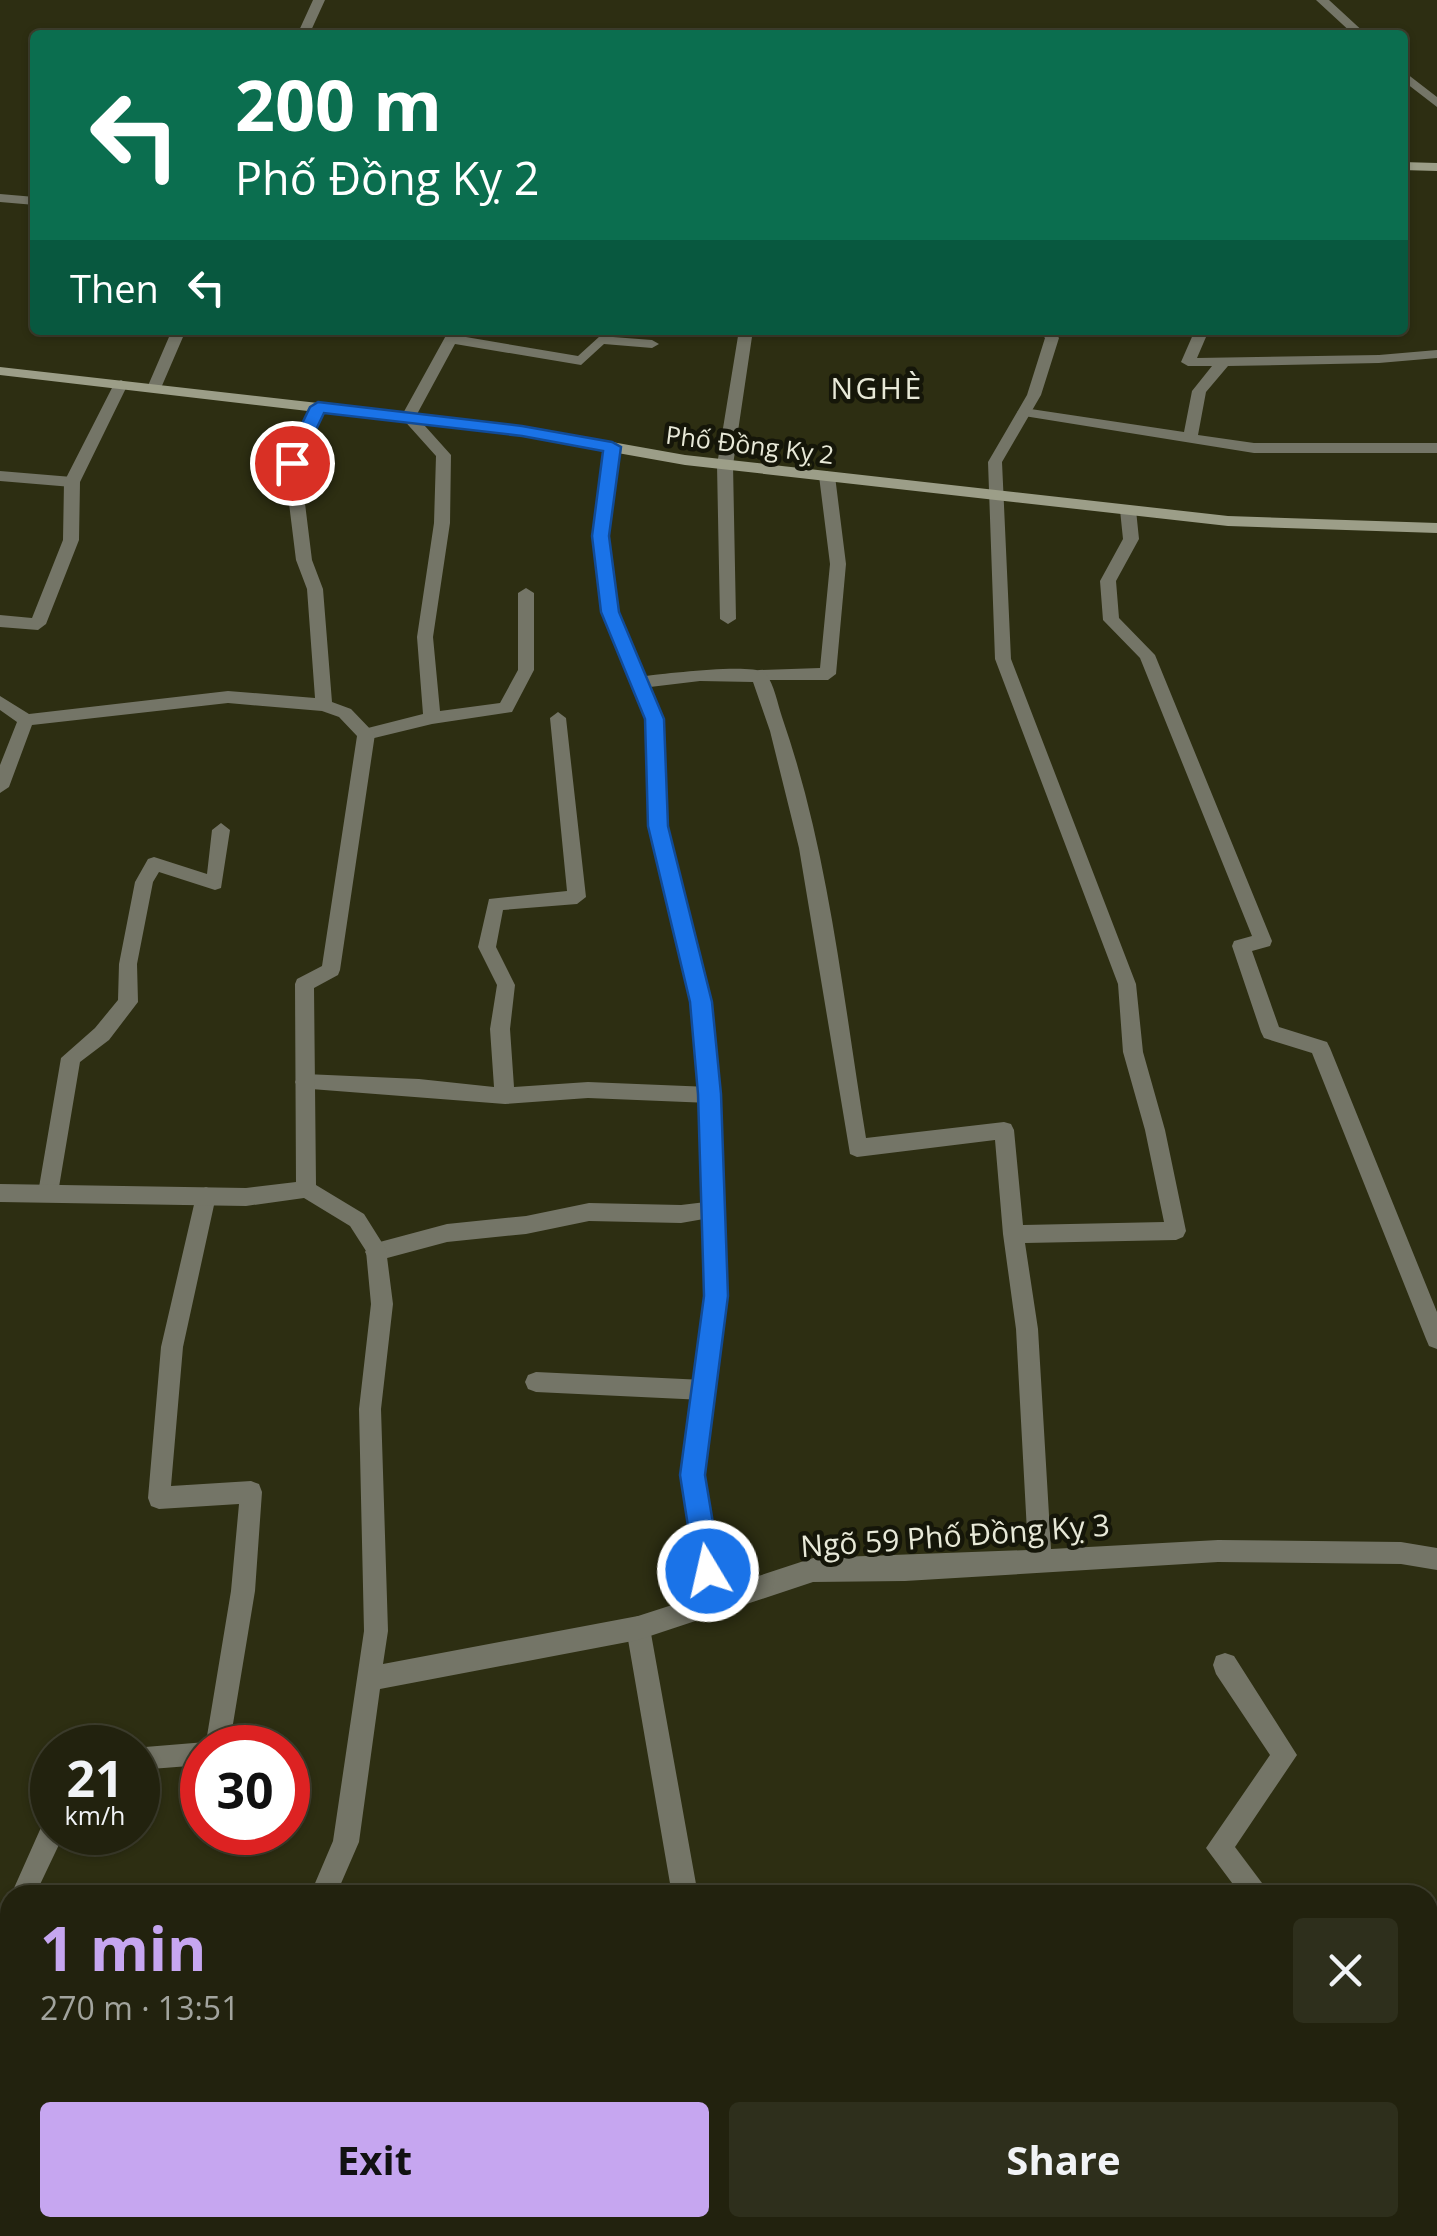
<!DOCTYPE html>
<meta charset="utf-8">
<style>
:root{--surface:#22220e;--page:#2e2f1c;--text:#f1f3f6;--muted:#a2a49e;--line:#3f3f2e;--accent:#c6a6f0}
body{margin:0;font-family:"Open Sans",sans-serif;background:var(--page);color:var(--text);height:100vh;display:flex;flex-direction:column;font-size:38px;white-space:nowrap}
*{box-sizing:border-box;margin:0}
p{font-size:32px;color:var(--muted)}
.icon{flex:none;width:55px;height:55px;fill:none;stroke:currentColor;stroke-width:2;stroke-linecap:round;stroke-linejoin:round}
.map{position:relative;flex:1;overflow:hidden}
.panel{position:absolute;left:0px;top:1885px;width:1438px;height:352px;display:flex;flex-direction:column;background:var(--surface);border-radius:30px 30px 0 0;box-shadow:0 2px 8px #0004,0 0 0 2px var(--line)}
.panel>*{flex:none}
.guide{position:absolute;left:30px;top:30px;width:1378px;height:305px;border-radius:10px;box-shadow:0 2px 8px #0004,0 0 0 2px var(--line);background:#0b6e4f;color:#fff;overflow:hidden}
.speed{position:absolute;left:30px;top:1725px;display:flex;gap:20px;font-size:50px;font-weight:700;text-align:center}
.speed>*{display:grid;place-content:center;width:130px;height:130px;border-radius:50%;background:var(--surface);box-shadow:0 2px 8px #0004,0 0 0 2px var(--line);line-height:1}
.speed small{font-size:25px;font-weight:400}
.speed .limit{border:15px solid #d22;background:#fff;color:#111}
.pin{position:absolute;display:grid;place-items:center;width:85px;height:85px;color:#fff;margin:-42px;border:5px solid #fff;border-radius:50%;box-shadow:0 2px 10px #0007}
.me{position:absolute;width:110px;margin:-55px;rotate:351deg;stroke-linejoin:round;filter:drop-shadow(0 0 8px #0008)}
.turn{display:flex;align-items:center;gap:35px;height:210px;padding:0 40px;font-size:45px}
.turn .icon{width:130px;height:130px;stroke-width:2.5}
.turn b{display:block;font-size:70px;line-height:85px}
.then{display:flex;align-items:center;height:95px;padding:0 40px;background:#0003;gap:20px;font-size:38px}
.round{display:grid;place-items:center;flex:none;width:105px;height:105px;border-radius:10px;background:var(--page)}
.overview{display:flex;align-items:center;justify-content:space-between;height:170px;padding:0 40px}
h1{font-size:60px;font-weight:700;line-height:75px;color:var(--accent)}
.cta{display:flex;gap:20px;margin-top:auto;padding:20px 40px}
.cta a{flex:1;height:115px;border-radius:10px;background:var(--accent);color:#111;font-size:40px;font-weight:700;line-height:115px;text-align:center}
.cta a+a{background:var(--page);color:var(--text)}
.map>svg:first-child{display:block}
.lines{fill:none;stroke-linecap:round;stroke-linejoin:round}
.lane{fill:#747567;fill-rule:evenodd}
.street{fill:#747567;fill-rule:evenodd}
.secondary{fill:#9c9e88;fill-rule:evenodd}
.route{fill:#1a73e8;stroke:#114b97;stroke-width:2.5}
.labels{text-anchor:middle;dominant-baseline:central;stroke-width:9;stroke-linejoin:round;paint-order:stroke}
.far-street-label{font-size:25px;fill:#e8e9d8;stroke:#151609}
.far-quarter-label{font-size:30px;letter-spacing:2.5px;fill:#e8e9d8;stroke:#151609}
.street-label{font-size:30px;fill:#e8e9d8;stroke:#151609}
</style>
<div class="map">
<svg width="1437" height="2236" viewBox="0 0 1437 2236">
<rect width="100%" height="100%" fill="#2d2e12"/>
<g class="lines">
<path class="lane" d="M 0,194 L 35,197 L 35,205 L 0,202 Z
M 449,330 L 463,330 L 460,336 L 578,356 L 600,336 L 652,340 L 659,344 L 652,348 L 604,344 L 581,365 L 455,344 L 416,416 L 451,455 L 450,523 L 433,637 L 440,711 L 500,703 L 518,670 L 518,593 L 526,588 L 534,593 L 534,670 L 512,712 L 432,724 L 366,740 L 357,734 L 360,730 L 423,714 L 417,637 L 434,523 L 436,456 L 401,417 Z
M 739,330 L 753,330 L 733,465 L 736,619 L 728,624 L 720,619 L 717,465 Z
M 1195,330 L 1209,330 L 1197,358 L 1379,355 L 1437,350 L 1437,358 L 1379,363 L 1228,366 L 1206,392 L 1198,435 L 1254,443 L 1437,443 L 1437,453 L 1254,453 L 1024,416 L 1017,412 L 1024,408 L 1184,432 L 1192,391 L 1212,366 L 1188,366 L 1181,362 Z
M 0,471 L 72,477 L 80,482 L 72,487 L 0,481 Z
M 827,471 L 835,476 L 846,564 L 836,674 L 828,680 L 753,680 L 753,672 L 759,670 L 820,668 L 830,564 L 819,476 Z
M 558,712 L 566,718 L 586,897 L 577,904 L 503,910 L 496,947 L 515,985 L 510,1029 L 514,1087 L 588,1082 L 710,1087 L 717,1089 L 720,1095 L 717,1101 L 710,1103 L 588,1098 L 505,1104 L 298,1088 L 295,1082 L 298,1076 L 305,1074 L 419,1079 L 494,1087 L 490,1029 L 497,985 L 478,947 L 489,899 L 567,891 L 550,718 Z
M 221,823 L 230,830 L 221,888 L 215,890 L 159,872 L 153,882 L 137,964 L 138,1002 L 109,1040 L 80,1062 L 58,1193 L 55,1199 L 48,1202 L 41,1199 L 38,1193 L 61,1058 L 95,1028 L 118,1000 L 119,964 L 135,882 L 148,859 L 154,857 L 207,874 L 212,830 Z
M 206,1187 L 213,1190 L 216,1196 L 183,1347 L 171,1486 L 251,1481 L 259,1484 L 262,1492 L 255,1591 L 229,1748 L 202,1748 L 202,1765 L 138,1770 L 138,1748 L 133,1748 L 206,1742 L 231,1591 L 239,1504 L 159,1509 L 151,1506 L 148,1498 L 161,1347 L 196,1196 L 199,1190 Z
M 714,1201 L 721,1204 L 724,1210 L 721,1216 L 681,1223 L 589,1221 L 526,1234 L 447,1242 L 376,1261 L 369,1259 L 365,1252 L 369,1245 L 376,1243 L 447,1224 L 526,1216 L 589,1203 L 681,1205 Z
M 536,1372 L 704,1380 L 712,1383 L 715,1390 L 712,1397 L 704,1400 L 536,1392 L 528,1389 L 525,1382 L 528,1375 Z
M 638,1616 L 646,1620 L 650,1628 L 698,1895 L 672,1895 L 626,1628 L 630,1620 Z
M 1225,1653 L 1234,1656 L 1297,1755 L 1235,1847 L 1271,1895 L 1241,1895 L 1206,1848 L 1270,1755 L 1216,1674 L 1213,1665 L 1216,1656 Z
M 52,1819 L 52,1832 L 65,1832 L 35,1895 L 10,1897 L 43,1823 Z
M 10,1907 L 10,1950 L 0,1955 L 0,1912 Z
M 1428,2064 L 1437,2068 L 1437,2102 L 1428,2098 Z
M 870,2228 L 902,2228 L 905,2236 L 873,2236 Z"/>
<path class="street" d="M 313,0 L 325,0 L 309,35 L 297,35 Z
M 1316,0 L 1329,0 L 1367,35 L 1354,35 Z
M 1402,70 L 1437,97 L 1437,107 L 1402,80 Z
M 172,330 L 186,330 L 161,388 L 149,391 L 147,388 Z
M 1038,330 L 1053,330 L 1059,338 L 1041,395 L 1002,462 L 1011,659 L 1136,984 L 1143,1052 L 1165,1130 L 1186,1231 L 1183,1237 L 1176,1240 L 1025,1243 L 1038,1329 L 1051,1549 L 1218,1540 L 1401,1542 L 1437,1548 L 1437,1570 L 1401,1564 L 1218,1562 L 905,1581 L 813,1582 L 638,1640 L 380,1689 L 359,1842 L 336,1895 L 310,1895 L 333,1841 L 364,1631 L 359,1409 L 371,1304 L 366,1251 L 350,1226 L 304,1198 L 246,1206 L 0,1202 L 0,1184 L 246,1188 L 296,1182 L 295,984 L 297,979 L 322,966 L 357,736 L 339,717 L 322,711 L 228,703 L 32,725 L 9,787 L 0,793 L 0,765 L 17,722 L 0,710 L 0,696 L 29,714 L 228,691 L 315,698 L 307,589 L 296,560 L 284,463 L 311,407 L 318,403 L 323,404 L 325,407 L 300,463 L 312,560 L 323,589 L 332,702 L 351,709 L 375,734 L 340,970 L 338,975 L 314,988 L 316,1185 L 364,1214 L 386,1249 L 393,1304 L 381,1409 L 388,1631 L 383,1664 L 638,1616 L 700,1596 L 682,1475 L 705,1295 L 700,1095 L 691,1002 L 649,826 L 647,719 L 602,612 L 592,536 L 605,447 L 612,442 L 619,447 L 608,536 L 618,612 L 645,676 C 664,674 756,662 766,674 C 774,684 778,705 782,717 C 829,852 843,998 866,1138 L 1004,1122 L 1011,1124 L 1014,1130 L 1023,1225 L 1164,1222 L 1145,1130 L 1123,1052 L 1118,984 L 995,659 L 988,462 L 1027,395 L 1045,338 ZM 700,681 L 753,682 L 770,731 L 799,848 L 850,1154 L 857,1157 L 995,1140 L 1003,1234 L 1016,1329 L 1028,1550 L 813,1558 L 722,1588 L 704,1475 L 727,1295 L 720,1095 L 711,1002 L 667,826 L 663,719 L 650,687 Z
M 121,380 L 128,384 L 80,482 L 79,540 L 46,624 L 38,630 L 0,627 L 0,615 L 32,618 L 63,540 L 64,482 L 114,384 Z
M 1128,505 L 1136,510 L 1139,539 L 1116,581 L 1119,618 L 1155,655 L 1272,941 L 1270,946 L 1252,951 L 1279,1027 L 1327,1042 L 1330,1048 L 1437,1312 L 1437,1349 L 1429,1346 L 1426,1339 L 1312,1053 L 1264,1038 L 1261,1032 L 1232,946 L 1234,941 L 1252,936 L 1140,658 L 1103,620 L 1100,581 L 1123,539 L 1120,510 Z
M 0,2085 L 10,2090 L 10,2123 L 0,2118 Z
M 115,2228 L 148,2228 L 151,2236 L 118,2236 Z
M 159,2228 L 189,2228 L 186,2236 L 156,2236 Z"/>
<path class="secondary" d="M 1402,162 L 1437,163 L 1437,171 L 1402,170 Z
M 0,367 L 522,426 L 685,455 L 1228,516 L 1437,523 L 1437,533 L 1228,526 L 685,465 L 522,436 L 0,375 Z"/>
</g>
<path class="route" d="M 318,402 L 522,426 L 612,442 L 621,447 L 609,536 L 619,612 L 664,719 L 668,826 L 712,1002 L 721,1094 L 728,1296 L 705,1475 L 721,1571 L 717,1580 L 708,1584 L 699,1580 L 695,1571 L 680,1475 L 704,1296 L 698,1094 L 690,1002 L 648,826 L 645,719 L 601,612 L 592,536 L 603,451 L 522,436 L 324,413 L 298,467 L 286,467 L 283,463 L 310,407 Z"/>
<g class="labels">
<g class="far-street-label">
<text transform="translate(750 444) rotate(7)">Phố Đồng Kỵ 2</text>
</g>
<g class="far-quarter-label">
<text x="877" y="387">NGHÈ</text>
</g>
<g class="street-label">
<text transform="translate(955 1535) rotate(-4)">Ngõ 59 Phố Đồng Kỵ 3</text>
</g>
</g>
</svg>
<div class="speed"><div>21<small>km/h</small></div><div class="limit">30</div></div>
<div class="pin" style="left:292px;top:463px;background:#d93025"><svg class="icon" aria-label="arrive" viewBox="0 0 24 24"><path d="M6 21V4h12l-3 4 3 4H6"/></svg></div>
<svg class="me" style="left:708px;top:1571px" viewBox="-20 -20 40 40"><circle r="17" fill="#1a73e8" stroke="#fff" stroke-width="3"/><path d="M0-11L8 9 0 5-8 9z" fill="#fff"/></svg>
<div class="guide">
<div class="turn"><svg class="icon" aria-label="left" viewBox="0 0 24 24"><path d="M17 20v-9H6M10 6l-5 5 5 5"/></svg><div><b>200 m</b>Phố Đồng Kỵ 2</div></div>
<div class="then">Then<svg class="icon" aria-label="left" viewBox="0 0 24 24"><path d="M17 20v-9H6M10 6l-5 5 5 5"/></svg></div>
</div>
<section class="panel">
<div class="overview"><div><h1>1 min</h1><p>270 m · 13:51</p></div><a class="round"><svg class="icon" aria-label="close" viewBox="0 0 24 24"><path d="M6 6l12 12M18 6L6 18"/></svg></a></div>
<div class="cta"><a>Exit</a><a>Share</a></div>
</section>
</div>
